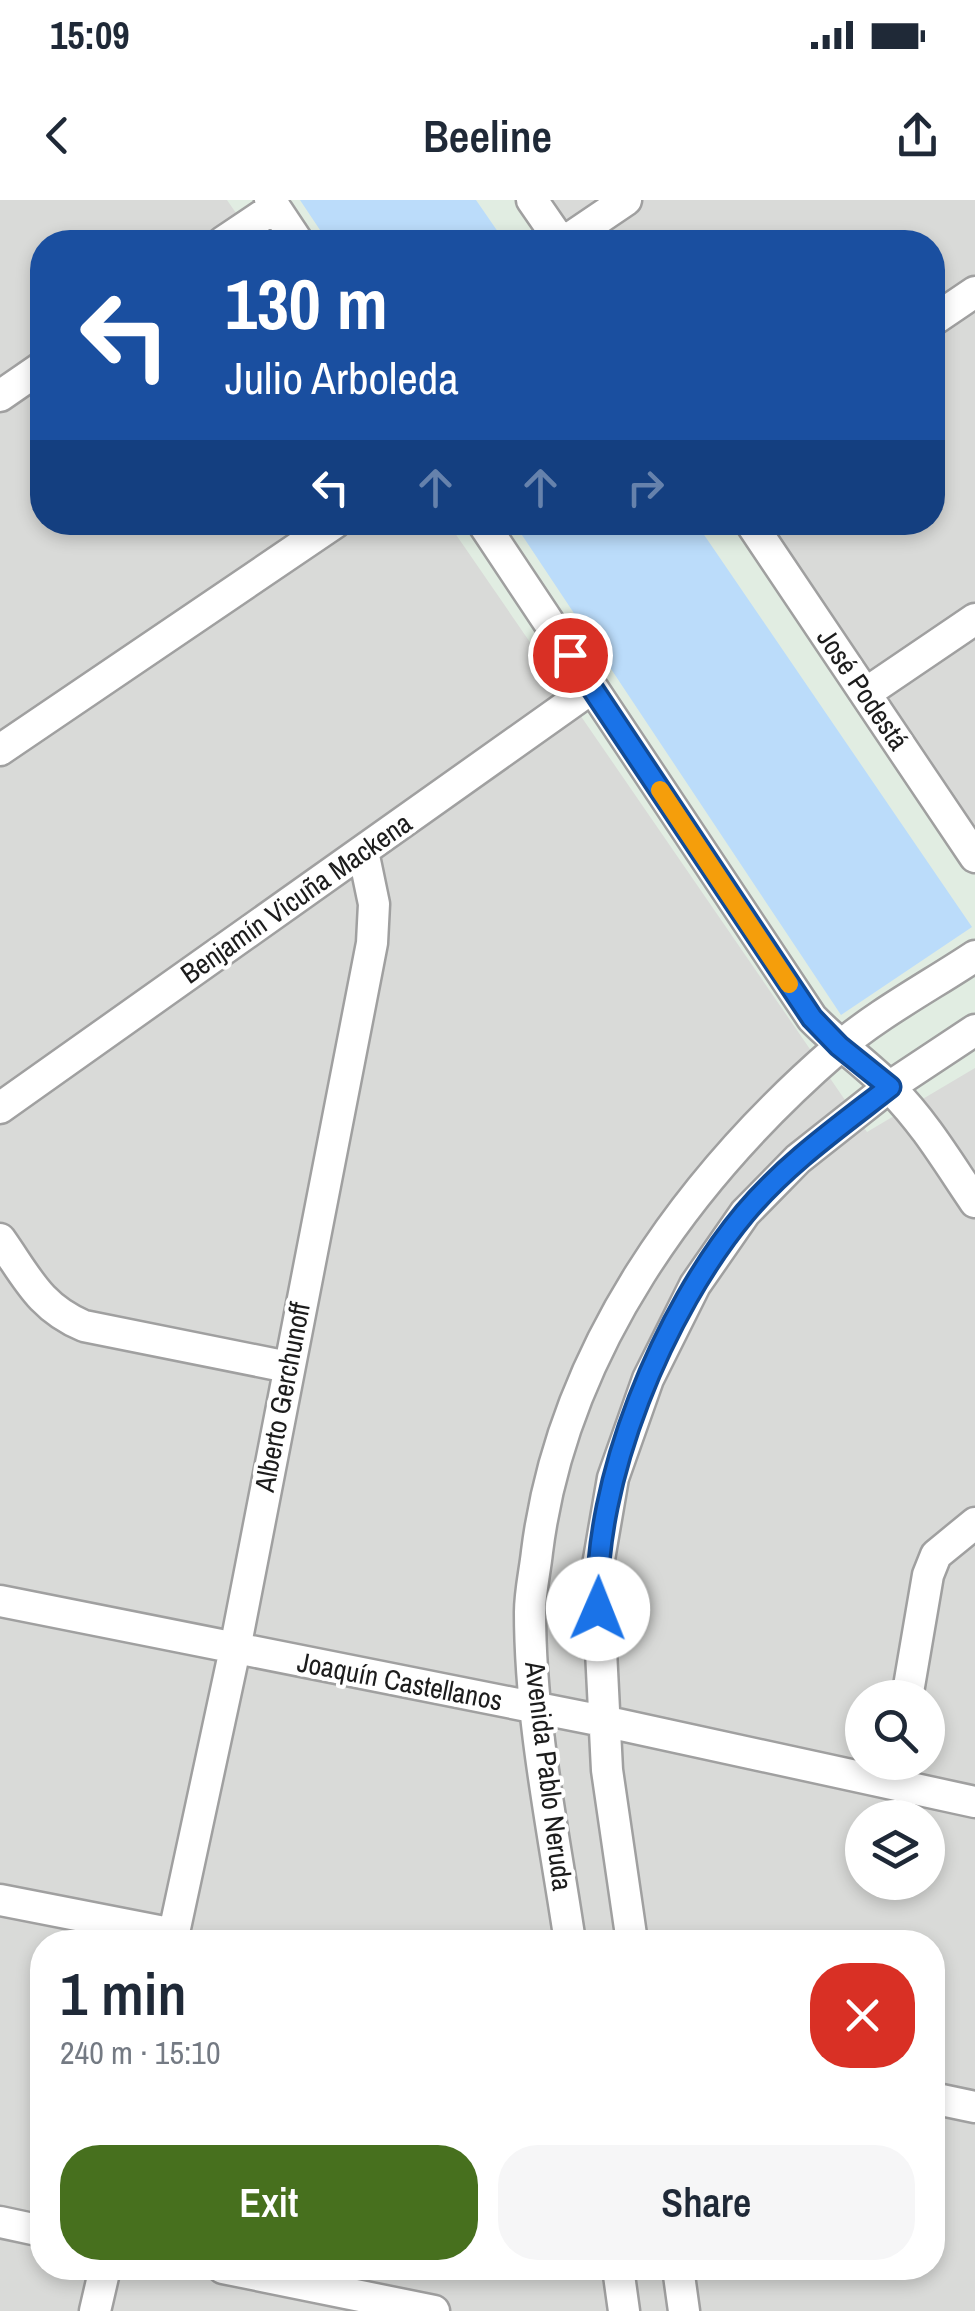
<!DOCTYPE html>
<meta charset="utf-8">
<style>
:root{--surface:#fff;--page:#f6f6f7;--text:#1f2937;--muted:#747a83;--accent:#47701e}
body{margin:0;font-family:"Archivo Narrow",sans-serif;background:var(--page);color:var(--text);height:100vh;display:flex;flex-direction:column;font-size:38px;white-space:nowrap}
*{box-sizing:border-box;margin:0}
p{font-size:32px;color:var(--muted)}
.icon{flex:none;width:55px;height:55px;fill:none;stroke:currentColor;stroke-width:2;stroke-linecap:round;stroke-linejoin:round}
.map{position:relative;flex:1;overflow:hidden}
.drawer{position:absolute;left:30px;top:1730px;width:915px;height:350px;display:flex;flex-direction:column;background:var(--surface);border-radius:40px;box-shadow:0 5px 15px #0003}
.drawer>*{flex:none}
.top-card{position:absolute;left:30px;top:30px;width:915px;height:305px;border-radius:40px;box-shadow:0 5px 15px #0003;background:#1a4fa0;color:#fff;overflow:hidden}
.fabs{position:absolute;left:845px;top:1480px;display:grid;gap:20px}
.fabs a{display:grid;place-items:center;width:100px;height:100px;border-radius:50%;background:var(--surface);box-shadow:0 5px 15px #0003;font-size:50px}
.pin{position:absolute;display:grid;place-items:center;width:85px;height:85px;color:#fff;margin:-42px;border:5px solid #fff;border-radius:50%;box-shadow:0 2px 10px #0007}
.me{position:absolute;width:110px;margin:-55px;rotate:1deg;stroke-linejoin:round;filter:drop-shadow(0 0 8px #0008)}
.turn{display:flex;align-items:center;gap:35px;height:210px;padding:0 30px;font-size:45px}
.turn .icon{width:130px;height:130px;stroke-width:2.5}
.turn b{display:block;font-size:70px;line-height:85px}
.lanes{display:flex;align-items:center;height:95px;padding:0 30px;background:#0003;justify-content:center;gap:50px;direction:ltr}
.lanes .off{opacity:.35}
.round{display:grid;place-items:center;flex:none;width:105px;height:105px;border-radius:40px;background:var(--page)}
.overview{display:flex;align-items:center;justify-content:space-between;height:170px;padding:0 30px}
h1{font-size:60px;font-weight:600;line-height:75px}
.cta{display:flex;gap:20px;margin-top:auto;padding:20px 30px}
.cta a{flex:1;height:115px;border-radius:40px;background:var(--accent);color:#fff;font-size:40px;font-weight:600;line-height:115px;text-align:center}
.cta a+a{background:var(--page);color:var(--text)}
.status{display:flex;justify-content:space-between;align-items:center;height:70px;padding:0 50px;background:var(--surface);direction:ltr}
.status svg{height:28px;fill:currentColor}
header{display:flex;justify-content:space-between;align-items:center;height:130px;padding:0 30px;background:var(--surface);font-size:45px;font-weight:600}
.map>svg:first-child{display:block}
.residential{fill:#d9dad8;fill-rule:evenodd}
.park{fill:#bbdcfa}
.lines{fill:none;stroke-linecap:round;stroke-linejoin:round}
.minor-casing{stroke:#a0a0a0;stroke-width:35}
.minor{stroke:#fff;stroke-width:30}
.route-casing{stroke:#114b97;stroke-width:25}
.route{stroke:#1a73e8;stroke-width:18}
.slow{stroke:#f59e0b;stroke-width:18}
.labels{text-anchor:middle;dominant-baseline:central;stroke-width:8;stroke-linejoin:round;paint-order:stroke}
.street-label{font-size:28px;fill:#1c1c1c;stroke:#fff}
</style>
<div class="status"><b>15:09</b><svg viewBox="0 0 49 12"><path d="M0 12V9h3v3zM5 12V6h3v6zM10 12V3h3v9zM15 12V0h3v12zM26 1h20v11H26zM47 4h2v5h-2z"/></svg></div>
<header><svg class="icon" aria-label="back" viewBox="0 0 24 24"><path d="M15 5l-7 7 7 7"/></svg>Beeline<svg class="icon" aria-label="share" viewBox="0 0 24 24"><path d="M12 15V3M7 8l5-5 5 5M5 13v7h14v-7"/></svg></header>
<div class="map">
<svg width="975" height="2111" viewBox="0 0 975 2111">
<rect width="100%" height="100%" fill="#e1ede2"/>
<path class="residential" d="M 0,0 L 227,0 L 256,42 L 42,42 L 42,322 L 448,323 L 867,932 L 975,868 L 975,2111 L 0,2111 ZM 862,1498 L 928,1498 L 928,1562 L 862,1562 ZM 862,1618 L 928,1618 L 928,1682 L 862,1682 ZM 42,1742 L 932,1742 L 932,2068 L 42,2068 Z
M 548,0 L 975,0 L 975,635 L 765,323 L 932,322 L 932,42 L 576,42 Z"/>
<path class="park" d="M 300,0 L 476,0 L 505,42 L 328,42 Z
M 514,323 L 696,323 L 972,727 L 841,815 Z"/>
<g class="lines">
<g class="minor-casing">
<path id="minor" d="M 270,0 L 298,42
M 532,0 L 561,42
M 223,42 L 275,7
M 564,42 L 626,0
M 932,121 L 975,92
M 0,196 L 42,167
M 482,322 L 812,818 C 837,844 867,864 892,890 C 925,923 949,964 975,1002
M 750,322 L 975,657
M 866,493 L 975,419
M 0,550 L 336,322
M 0,908 L 592,488
M 0,1039 C 27,1077 39,1107 84,1126 L 288,1167
M 0,1401 L 603,1521 L 975,1602
M 907,1498 L 928,1375 L 936,1355 L 975,1323
M 0,1700 L 174,1734
M 172,1742 L 235,1449 L 372,743 L 374,704 L 363,651
M 570,1742 C 554,1634 530,1522 530,1412 C 530,1392 535,1371 537,1352 C 562,1151 688,978 837,849 C 874,816 933,784 975,756
M 632,1742 L 607,1570 L 597,1371 L 613,1278 L 648,1179 L 695,1085 L 745,1013 L 798,959 L 889,887 L 975,830
M 932,1898 L 975,1907
M 0,2022 L 42,2031
M 223,2068 L 434,2111
M 618,2068 L 624,2111
M 678,2068 L 684,2111
M 95,2111 L 105,2068"/>
</g>
<use href="#minor" class="minor"/>
</g>
<g class="lines">
<g class="route-casing">
<path id="route" d="M 570,455 L 812,818 L 839,846 L 890,887 C 840,926 786,964 745,1013 C 664,1110 592,1282 598,1409"/>
</g>
<use href="#route" class="route"/>
<path class="slow" d="M 660,590 L 789,784"/>
</g>
<g class="labels">
<g class="street-label">
<text transform="translate(863 489) rotate(56)">José Podestá</text>
<text transform="translate(296 698) rotate(-35)">Benjamín Vicuña Mackena</text>
<text transform="translate(282 1197) rotate(-79)">Alberto Gerchunoff</text>
<text transform="translate(400 1481) rotate(11)">Joaquín Castellanos</text>
<text transform="translate(549 1576) rotate(83)">Avenida Pablo Neruda</text>
</g>
</g>
</svg>
<div class="fabs">
<a><svg class="icon" aria-label="search" viewBox="0 0 24 24"><circle cx="10" cy="10" r="6"/><path d="M15 15l6 6"/></svg></a>
<a><svg class="icon" aria-label="layers" viewBox="0 0 24 24"><path d="M12 4l9 5-9 5-9-5zM3 14l9 5 9-5"/></svg></a>
</div>
<div class="pin" style="left:570px;top:455px;background:#d93025"><svg class="icon" aria-label="arrive" viewBox="0 0 24 24"><path d="M6 21V4h12l-3 4 3 4H6"/></svg></div>
<svg class="me" style="left:598px;top:1409px" viewBox="-20 -20 40 40"><circle r="19" fill="#fff"/><path d="M0-13L10 11 0 6-10 11z" fill="#1a73e8"/></svg>
<div class="top-card">
<div class="turn"><svg class="icon" aria-label="left" viewBox="0 0 24 24"><path d="M17 20v-9H6M10 6l-5 5 5 5"/></svg><div><b>130 m</b>Julio Arboleda</div></div>
<div class="lanes"><svg class="icon" aria-label="left" viewBox="0 0 24 24"><path d="M17 20v-9H6M10 6l-5 5 5 5"/></svg><svg class="icon off" aria-label="ahead" viewBox="0 0 24 24"><path d="M12 20V5M6 11l6-6 6 6"/></svg><svg class="icon off" aria-label="ahead" viewBox="0 0 24 24"><path d="M12 20V5M6 11l6-6 6 6"/></svg><svg class="icon off" aria-label="right" viewBox="0 0 24 24"><path d="M7 20v-9h11M14 6l5 5-5 5"/></svg></div>
</div>
<section class="drawer">
<div class="overview"><div><h1>1 min</h1><p>240 m · 15:10</p></div><a class="round" style="background:#d93025;color:#fff"><svg class="icon" aria-label="close" viewBox="0 0 24 24"><path d="M6 6l12 12M18 6L6 18"/></svg></a></div>
<div class="cta"><a>Exit</a><a>Share</a></div>
</section>
</div>
